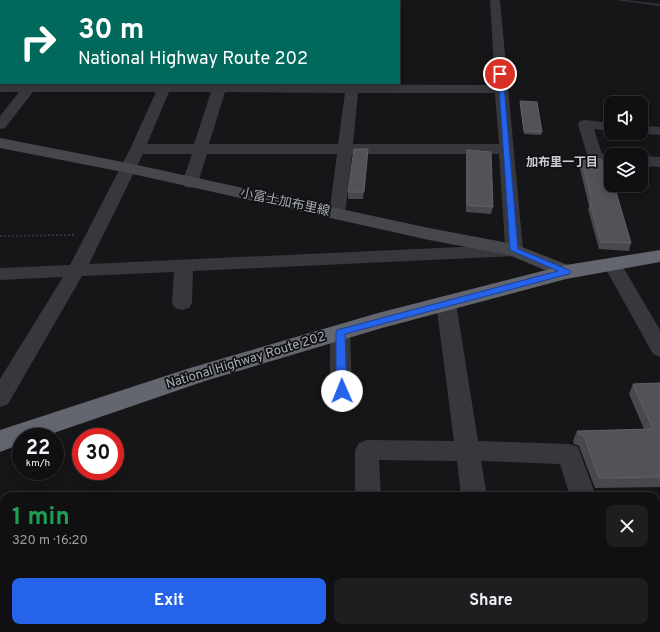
<!DOCTYPE html>
<meta charset="utf-8">
<style>
:root{--surface:#101012;--page:#1e1e20;--text:#f1f3f6;--muted:#9c9d9f;--line:#303032;--accent:#2563eb}
body{margin:0;font-family:Overpass,"Noto Sans JP",sans-serif;background:var(--page);color:var(--text);height:100vh;display:flex;flex-direction:column;font-size:15px;white-space:nowrap}
*{box-sizing:border-box;margin:0}
p{font-size:13px;color:var(--muted)}
.icon{flex:none;width:22px;height:22px;fill:none;stroke:currentColor;stroke-width:2;stroke-linecap:round;stroke-linejoin:round}
.map{position:relative;flex:1;overflow:hidden}
.drawer{position:absolute;left:0px;top:492px;width:660px;height:140px;display:flex;flex-direction:column;background:var(--surface);border-radius:12px 12px 0 0;box-shadow:0 2px 10px #0003,0 0 0 1px var(--line)}
.drawer>*{flex:none}
.banner{position:absolute;left:0px;top:0px;width:400px;height:84px;box-shadow:0 2px 10px #0003,0 0 0 1px var(--line);background:#00695c;color:#fff;overflow:hidden}
.buttons{position:absolute;left:604px;top:96px;display:grid;gap:8px}
.buttons a{display:grid;place-items:center;width:44px;height:44px;border-radius:8px;background:var(--surface);box-shadow:0 2px 10px #0003,0 0 0 1px var(--line);font-size:20px}
.speed{position:absolute;left:12px;top:428px;display:flex;gap:8px;font-size:20px;font-weight:700;text-align:center}
.speed>*{display:grid;place-content:center;width:52px;height:52px;border-radius:50%;background:var(--surface);box-shadow:0 2px 10px #0003,0 0 0 1px var(--line);line-height:1}
.speed small{font-size:10px;font-weight:400}
.speed .limit{border:6px solid #d22;background:#fff;color:#111}
.pin{position:absolute;display:grid;place-items:center;width:34px;height:34px;color:#fff;margin:-17px;border:2px solid #fff;border-radius:50%;box-shadow:0 1px 4px #0007}
.me{position:absolute;width:44px;margin:-22px;rotate:359deg;stroke-linejoin:round;filter:drop-shadow(0 0 3px #0008)}
.turn{display:flex;align-items:center;gap:14px;height:84px;padding:0 12px;font-size:18px}
.turn .icon{width:52px;height:52px;stroke-width:2.5}
.turn b{display:block;font-size:28px;line-height:34px}
.round{display:grid;place-items:center;flex:none;width:42px;height:42px;border-radius:8px;background:var(--page)}
.headline{display:flex;align-items:center;justify-content:space-between;height:68px;padding:0 12px}
h1{font-size:24px;font-weight:700;line-height:30px;color:#1e9e55}
.button{display:flex;gap:8px;margin-top:auto;padding:8px 12px}
.button a{flex:1;height:46px;border-radius:8px;background:var(--accent);color:#fff;font-size:16px;font-weight:700;line-height:46px;text-align:center}
.button a+a{background:var(--page);color:var(--text)}
.map>svg:first-child{display:block}
.lines{fill:none;stroke-linecap:round;stroke-linejoin:round}
.stream{fill:#2c353c;fill-rule:evenodd}
.path{stroke:#3d3f44;stroke-width:2;stroke-dasharray:1.5 2.5;stroke-linecap:butt}
.street{fill:#37383d;fill-rule:evenodd}
.secondary{fill:#45474d;fill-rule:evenodd}
.highway{fill:#63666e;fill-rule:evenodd}
.wall{fill:#47494d}
.shaded-wall{fill:#2f3033}
.building{fill:#525359;stroke:#5f6168}
.route{fill:#2563eb;stroke:#184099}
.labels{text-anchor:middle;dominant-baseline:central;stroke-width:3.5;stroke-linejoin:round;paint-order:stroke}
.far-neighbourhood-label{font-size:12px;font-weight:bold;fill:#c9ccd4;stroke:#111113}
.street-label{font-size:13px;fill:#a8adb8;stroke:#111113}
</style>
<div class="map">
<svg width="660" height="632" viewBox="0 0 660 632">
<rect width="100%" height="100%" fill="#161618"/>
<g class="lines">
<path class="stream" d="M 616,0 L 625,0 L 660,4 L 660,6 Z"/>
<path class="path" d="M 0,236 L 75,235"/>
<path class="street" d="M 10,0 L 26,0 L 10,1 Z
M 74,0 L 85,0 L 74,1 Z
M 490,0 L 500,0 L 523,250 L 520,254 L 514,256 L 193,271 L 192,303 L 189,308 L 182,310 L 175,308 L 172,303 L 174,272 L 82,276 L 8,404 L 0,407 L 0,379 L 63,277 L 0,280 L 0,268 L 70,265 L 130,149 L 156,92 L 33,92 L 5,128 L 0,129 L 0,116 L 19,92 L 0,92 L 0,84 L 495,85 ZM 169,92 L 211,92 L 194,144 L 147,144 ZM 225,92 L 345,93 L 338,144 L 209,144 ZM 358,93 L 495,93 L 499,144 L 353,144 ZM 143,154 L 192,154 L 182,183 L 184,186 L 190,188 L 196,186 L 198,183 L 207,154 L 337,154 L 329,214 L 331,218 L 337,219 L 343,218 L 345,214 L 352,154 L 499,154 L 505,245 L 89,264 Z
M 0,28 L 1,28 L 1,34 L 0,34 Z
M 585,120 L 611,123 L 611,131 L 594,129 L 602,154 L 613,155 L 611,155 L 611,164 L 591,161 L 588,158 L 578,124 L 580,121 Z
M 641,126 L 660,127 L 660,135 L 636,133 L 641,133 Z
M 641,156 L 660,157 L 660,167 L 641,166 Z
M 612,258 L 619,260 L 660,330 L 660,357 L 653,354 L 603,264 L 605,260 Z
M 446,296 L 453,298 L 456,303 L 478,441 L 569,444 L 578,447 L 596,496 L 570,496 L 560,464 L 481,461 L 487,496 L 461,496 L 457,461 L 379,460 L 381,496 L 355,496 L 355,450 L 359,443 L 367,440 L 454,441 L 436,303 L 439,298 Z
M 340,325 L 347,327 L 350,332 L 352,391 L 349,397 L 341,399 L 333,397 L 330,391 L 330,332 L 333,327 Z
M 356,628 L 386,628 L 386,632 L 356,632 Z
M 478,628 L 508,628 L 509,632 L 479,632 Z
M 612,628 L 642,628 L 644,632 L 614,632 Z"/>
<path class="secondary" d="M 0,138 L 128,163 L 429,228 L 514,244 L 573,267 L 576,272 L 573,277 L 566,279 L 509,255 L 429,240 L 128,173 L 0,148 Z"/>
<path class="highway" d="M 660,250 L 660,262 L 566,279 L 382,328 L 205,381 L 42,437 L 21,437 L 21,444 L 0,452 L 0,430 L 190,368 L 378,313 L 566,265 Z"/>
</g>
<path class="wall" d="M 520,101 L 542,132 L 541,135 L 524,134 L 520,104 Z
M 368,149 L 363,199 L 348,199 L 348,192 Z
M 467,150 L 493,207 L 491,214 L 466,212 L 466,156 Z
M 581,158 L 609,184 L 631,243 L 629,251 L 599,249 L 588,209 L 589,206 L 579,165 Z
M 660,383 L 660,487 L 595,488 L 579,446 L 574,444 L 573,441 L 577,431 L 644,429 L 629,394 L 633,384 Z"/>
<path class="shaded-wall" d="M 368,149 L 368,156 L 363,199 L 364,192 Z"/>
<path class="building" d="M 520,101 L 537,102 L 542,132 L 524,131 Z
M 354,149 L 368,149 L 364,192 L 348,192 Z
M 467,150 L 491,152 L 493,207 L 467,205 Z
M 581,158 L 601,159 L 609,184 L 611,184 L 611,185 L 614,185 L 631,243 L 601,242 L 590,202 L 592,202 Z
M 660,383 L 660,477 L 599,478 L 584,436 L 579,434 L 577,431 L 653,429 L 633,384 Z"/>
<path class="route" d="M 498,72 L 503,74 L 518,249 L 569,270 L 571,272 L 569,274 L 345,334 L 347,391 L 345,394 L 338,394 L 336,391 L 336,332 L 337,330 L 558,271 L 510,250 Z"/>
<g class="labels">
<g class="far-neighbourhood-label">
<text x="562" y="163">加布里一丁目</text>
</g>
<g class="street-label">
<text transform="translate(285 203) rotate(12)">小富士加布里線</text>
<text transform="translate(246 361) rotate(-17)">National Highway Route 202</text>
</g>
</g>
</svg>
<div class="buttons">
<a><svg class="icon" aria-label="sound" viewBox="0 0 24 24"><path d="M4 9h4l5-4v14l-5-4H4zM17 9q2 3 0 6"/></svg></a>
<a><svg class="icon" aria-label="layers" viewBox="0 0 24 24"><path d="M12 4l9 5-9 5-9-5zM3 14l9 5 9-5"/></svg></a>
</div>
<div class="speed"><div>22<small>km/h</small></div><div class="limit">30</div></div>
<div class="pin" style="left:500px;top:74px;background:#d93025"><svg class="icon" aria-label="arrive" viewBox="0 0 24 24"><path d="M6 21V4h12l-3 4 3 4H6"/></svg></div>
<svg class="me" style="left:342px;top:391px" viewBox="-20 -20 40 40"><circle r="19" fill="#fff"/><path d="M0-13L10 11 0 6-10 11z" fill="#2563eb"/></svg>
<div class="banner">
<div class="turn"><svg class="icon" aria-label="right" viewBox="0 0 24 24"><path d="M7 20v-9h11M14 6l5 5-5 5"/></svg><div><b>30 m</b>National Highway Route 202</div></div>
</div>
<section class="drawer">
<div class="headline"><div><h1>1 min</h1><p>320 m · 16:20</p></div><a class="round"><svg class="icon" aria-label="close" viewBox="0 0 24 24"><path d="M6 6l12 12M18 6L6 18"/></svg></a></div>
<div class="button"><a>Exit</a><a>Share</a></div>
</section>
</div>
